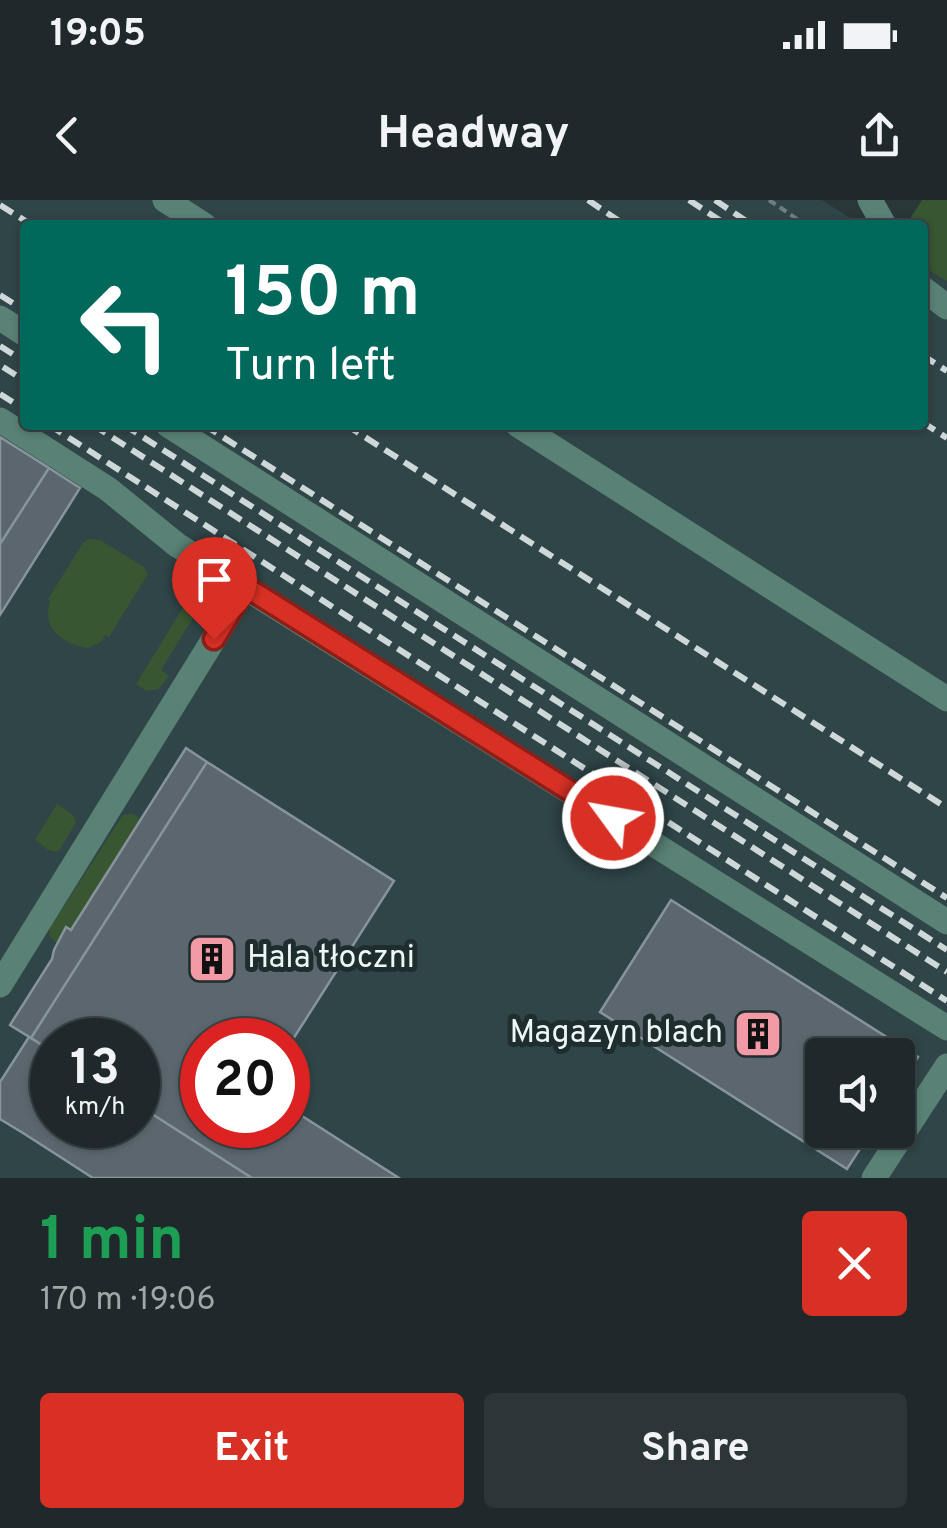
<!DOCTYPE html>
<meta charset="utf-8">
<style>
:root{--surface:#1f292b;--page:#2c3537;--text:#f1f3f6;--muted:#a1a6a9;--line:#3c4547;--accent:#d93025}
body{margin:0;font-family:Overpass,sans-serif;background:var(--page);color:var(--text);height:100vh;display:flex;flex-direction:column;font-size:38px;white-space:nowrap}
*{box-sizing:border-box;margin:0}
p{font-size:32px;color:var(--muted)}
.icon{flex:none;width:55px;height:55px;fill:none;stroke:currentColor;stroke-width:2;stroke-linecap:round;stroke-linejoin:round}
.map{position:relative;height:978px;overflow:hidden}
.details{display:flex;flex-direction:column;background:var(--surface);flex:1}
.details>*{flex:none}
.top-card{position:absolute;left:20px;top:20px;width:908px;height:210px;border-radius:10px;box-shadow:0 2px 8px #0004,0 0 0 2px var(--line);background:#00695c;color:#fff;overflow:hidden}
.buttons{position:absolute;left:805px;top:838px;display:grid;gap:20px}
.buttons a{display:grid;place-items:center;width:110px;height:110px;border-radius:10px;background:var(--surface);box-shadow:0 2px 8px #0004,0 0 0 2px var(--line);font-size:50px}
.speed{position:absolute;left:30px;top:818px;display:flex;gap:20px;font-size:50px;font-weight:700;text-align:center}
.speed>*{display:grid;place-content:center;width:130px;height:130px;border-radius:50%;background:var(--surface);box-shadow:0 2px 8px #0004,0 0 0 2px var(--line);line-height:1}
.speed small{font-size:25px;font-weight:400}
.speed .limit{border:15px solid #d22;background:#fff;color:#111}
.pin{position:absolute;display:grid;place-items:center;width:85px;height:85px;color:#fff;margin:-102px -42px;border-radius:50% 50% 50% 0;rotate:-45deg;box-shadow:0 0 10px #0007}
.pin .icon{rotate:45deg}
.me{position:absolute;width:110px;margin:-55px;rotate:302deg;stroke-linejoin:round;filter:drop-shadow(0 0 8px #0008)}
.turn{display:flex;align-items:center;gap:35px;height:210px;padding:0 40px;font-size:45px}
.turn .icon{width:130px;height:130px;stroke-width:2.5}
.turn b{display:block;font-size:70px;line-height:85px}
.round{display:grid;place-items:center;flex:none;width:105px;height:105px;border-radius:10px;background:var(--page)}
.headline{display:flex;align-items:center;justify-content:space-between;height:170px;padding:0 40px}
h1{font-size:60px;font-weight:700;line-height:75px;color:#1e9e55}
.action{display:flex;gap:20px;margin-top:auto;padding:20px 40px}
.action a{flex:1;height:115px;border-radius:10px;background:var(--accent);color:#fff;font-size:40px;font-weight:700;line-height:115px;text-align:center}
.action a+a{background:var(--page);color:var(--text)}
.status{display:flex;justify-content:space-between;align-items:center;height:70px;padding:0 50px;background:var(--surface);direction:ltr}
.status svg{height:28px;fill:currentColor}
header{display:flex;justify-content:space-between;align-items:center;height:130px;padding:0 40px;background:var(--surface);font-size:45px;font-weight:700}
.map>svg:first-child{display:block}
.built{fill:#2f4548;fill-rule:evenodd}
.green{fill:#375631}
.building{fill:#5b666e;stroke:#88949c;stroke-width:2.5}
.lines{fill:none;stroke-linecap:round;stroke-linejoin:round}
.path{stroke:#717d7f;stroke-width:4;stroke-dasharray:8 5;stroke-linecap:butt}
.minor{stroke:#598175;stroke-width:25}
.rail{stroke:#cfd8d9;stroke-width:6;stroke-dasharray:15 8;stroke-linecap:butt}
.route-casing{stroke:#8d1f18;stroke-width:25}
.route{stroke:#d93025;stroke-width:18}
.labels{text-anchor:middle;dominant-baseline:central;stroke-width:10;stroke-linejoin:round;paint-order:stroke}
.poi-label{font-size:32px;fill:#eef7f8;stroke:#1f2d2e;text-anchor:start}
</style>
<div class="status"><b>19:05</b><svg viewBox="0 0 49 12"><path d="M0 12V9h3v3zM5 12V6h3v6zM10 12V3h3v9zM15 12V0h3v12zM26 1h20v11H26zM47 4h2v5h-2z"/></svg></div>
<header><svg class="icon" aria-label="back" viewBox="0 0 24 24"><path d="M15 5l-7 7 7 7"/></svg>Headway<svg class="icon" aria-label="share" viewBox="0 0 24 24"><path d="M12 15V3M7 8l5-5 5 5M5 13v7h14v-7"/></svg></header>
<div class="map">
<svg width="947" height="978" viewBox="0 0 947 978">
<rect width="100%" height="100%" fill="#293739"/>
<path class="built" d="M 0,0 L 822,0 L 861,25 L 25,25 L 25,225 L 922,225 L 923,66 L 947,82 L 947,978 L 0,978 ZM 52,840 L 138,840 L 138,925 L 52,925 ZM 202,840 L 288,840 L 288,925 L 202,925 ZM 822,855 L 898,855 L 898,930 L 822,930 Z"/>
<path class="green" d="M 922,0 L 947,0 L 947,82 L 923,66 L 922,25 L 906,25 Z
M 89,339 L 100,340 L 144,367 L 148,374 L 109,437 L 105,435 L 102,441 L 89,448 C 64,445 41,429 50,401 L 48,399 L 83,343 Z
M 203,375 C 219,385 220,401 211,416 L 198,410 L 161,470 L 169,476 L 159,489 L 147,491 L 136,484 Z
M 57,604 L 72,614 L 76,622 L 61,648 L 57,652 L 48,650 L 35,640 Z
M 133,614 L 141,619 L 71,730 L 66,727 L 57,743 L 50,737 L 49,729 L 123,615 Z"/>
<path class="building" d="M 0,237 L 49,268 L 0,344 Z
M 49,268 L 80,288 L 0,415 L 0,344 Z
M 186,548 L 207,562 L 31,838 L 10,825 L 52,759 L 54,750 L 66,727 L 71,730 Z
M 207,562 L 394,681 L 288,847 L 288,840 L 202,840 L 202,925 L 288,925 L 288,907 L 399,978 L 252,978 L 138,905 L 138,840 L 52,840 L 52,851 L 31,838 Z
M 671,700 L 918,857 L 898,890 L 898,855 L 822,855 L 822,930 L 872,930 L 847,969 L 600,812 Z
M 29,837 L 52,851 L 52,925 L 138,925 L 138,905 L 252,978 L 93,978 L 23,933 L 0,919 L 0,882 Z"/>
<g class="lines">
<path class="path" d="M 769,0 L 806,25"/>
<path class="minor" d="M 165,0 L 204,25
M 870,0 L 884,25
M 922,88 L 947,107
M 0,118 L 25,134
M 0,220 L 108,289 L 177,345 L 947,828
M 168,225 L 947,722
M 518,225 L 947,499
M 0,785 L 246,387
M 874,978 L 947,866"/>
<path class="rail" d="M 588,0 L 625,25
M 689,0 L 727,25
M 715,0 L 752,25
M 0,5 L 32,25
M 0,95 L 25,111
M 0,146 L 25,162
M 922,155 L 947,171
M 3,167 L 25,181
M 0,194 L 25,210
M 922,222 L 947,238
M 49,225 L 947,801
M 93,225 L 947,772
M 124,225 L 947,750
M 204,225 L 947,698
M 346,225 L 947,608"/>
</g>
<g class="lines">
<g class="route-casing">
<path id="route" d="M 214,439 L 246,387 L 613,618"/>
</g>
<use href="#route" class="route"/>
</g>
<defs>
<g id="building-square" transform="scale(2.5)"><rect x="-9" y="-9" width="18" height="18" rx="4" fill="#f39aa7" stroke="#1f2d2e"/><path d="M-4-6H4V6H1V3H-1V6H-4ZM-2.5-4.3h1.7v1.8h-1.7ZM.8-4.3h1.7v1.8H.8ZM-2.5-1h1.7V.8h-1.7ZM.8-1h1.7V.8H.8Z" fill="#111"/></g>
</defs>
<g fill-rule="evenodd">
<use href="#building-square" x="212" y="759"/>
<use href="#building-square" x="758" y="834"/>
</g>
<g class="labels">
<g class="poi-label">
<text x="247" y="759">Hala tłoczni</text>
<text x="723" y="834" text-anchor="end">Magazyn blach</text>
</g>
</g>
</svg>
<div class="buttons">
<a><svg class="icon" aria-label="sound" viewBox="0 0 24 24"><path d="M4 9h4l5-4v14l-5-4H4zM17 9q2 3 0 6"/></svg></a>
</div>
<div class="speed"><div>13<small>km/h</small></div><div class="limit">20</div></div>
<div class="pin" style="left:214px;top:439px;background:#d93025"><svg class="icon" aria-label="arrive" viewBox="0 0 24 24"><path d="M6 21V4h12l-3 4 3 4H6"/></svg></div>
<svg class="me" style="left:613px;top:618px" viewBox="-20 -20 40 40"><circle r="17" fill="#d93025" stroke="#fff" stroke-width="3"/><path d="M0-11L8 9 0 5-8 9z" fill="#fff"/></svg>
<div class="top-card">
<div class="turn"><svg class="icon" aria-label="left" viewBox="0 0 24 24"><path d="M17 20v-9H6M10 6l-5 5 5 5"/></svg><div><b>150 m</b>Turn left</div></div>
</div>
</div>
<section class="details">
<div class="headline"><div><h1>1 min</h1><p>170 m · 19:06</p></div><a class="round" style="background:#d93025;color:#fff"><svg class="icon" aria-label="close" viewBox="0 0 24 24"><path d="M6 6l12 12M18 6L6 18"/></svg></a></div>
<div class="action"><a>Exit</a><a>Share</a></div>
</section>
